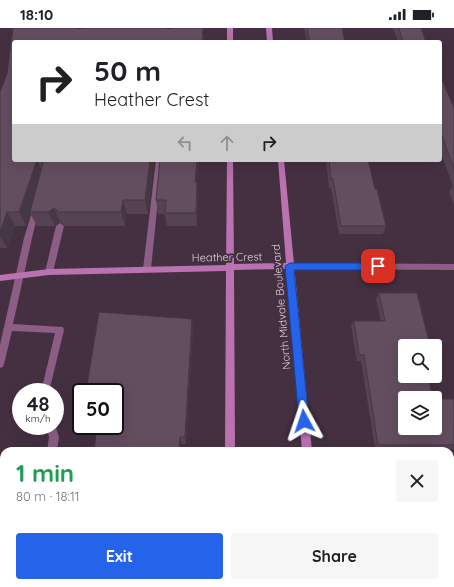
<!DOCTYPE html>
<meta charset="utf-8">
<style>
:root{--surface:#fff;--page:#f6f6f6;--text:#202124;--muted:#757577;--accent:#2563eb}
body{margin:0;font-family:Quicksand,sans-serif;background:var(--page);color:var(--text);height:100vh;display:flex;flex-direction:column;font-size:15px;white-space:nowrap}
*{box-sizing:border-box;margin:0}
p{font-size:13px;color:var(--muted)}
.icon{flex:none;width:22px;height:22px;fill:none;stroke:currentColor;stroke-width:2;stroke-linecap:round;stroke-linejoin:round}
.map{position:relative;flex:1;overflow:hidden}
.panel{position:absolute;left:0px;top:419px;width:454px;height:140px;display:flex;flex-direction:column;background:var(--surface);border-radius:12px 12px 0 0;box-shadow:0 4px 16px #0002}
.panel>*{flex:none}
.top-card{position:absolute;left:12px;top:12px;width:430px;height:122px;border-radius:4px;box-shadow:0 4px 16px #0002;background:#fff;color:var(--text);overflow:hidden}
.controls{position:absolute;left:398px;top:311px;display:grid;gap:8px}
.controls a{display:grid;place-items:center;width:44px;height:44px;border-radius:4px;background:var(--surface);box-shadow:0 4px 16px #0002;font-size:20px}
.speed{position:absolute;left:12px;top:355px;display:flex;gap:8px;font-size:20px;font-weight:700;text-align:center}
.speed>*{display:grid;place-content:center;width:52px;height:52px;border-radius:50%;background:var(--surface);box-shadow:0 4px 16px #0002;line-height:1}
.speed small{font-size:10px;font-weight:400}
.speed .limit{border:2px solid #111;border-radius:6px;background:#fff;color:#111}
.pin{position:absolute;display:grid;place-items:center;width:34px;height:34px;color:#fff;margin:-17px;border-radius:8px;box-shadow:0 2px 6px #0006}
.me{position:absolute;width:44px;margin:-22px;rotate:355deg;stroke-linejoin:round;filter:drop-shadow(0 0 3px #0008)}
.turn{display:flex;align-items:center;gap:14px;height:84px;padding:0 16px;font-size:18px}
.turn .icon{width:52px;height:52px;stroke-width:2.5}
.turn b{display:block;font-size:28px;line-height:34px}
.lanes{display:flex;align-items:center;height:38px;padding:0 16px;background:#0003;justify-content:center;gap:20px;direction:ltr}
.lanes .off{opacity:.35}
.round{display:grid;place-items:center;flex:none;width:42px;height:42px;border-radius:4px;background:var(--page)}
.headline{display:flex;align-items:center;justify-content:space-between;height:68px;padding:0 16px}
h1{font-size:24px;font-weight:700;line-height:30px;color:#1e9e55}
.action{display:flex;gap:8px;margin-top:auto;padding:8px 16px}
.action a{flex:1;height:46px;border-radius:4px;background:var(--accent);color:#fff;font-size:16px;font-weight:700;line-height:46px;text-align:center}
.action a+a{background:var(--page);color:var(--text)}
.status{display:flex;justify-content:space-between;align-items:center;height:28px;padding:0 20px;background:var(--surface);direction:ltr}
.status svg{height:11px;fill:currentColor}
.map>svg:first-child{display:block}
.lines{fill:none;stroke-linecap:round;stroke-linejoin:round}
.lane{fill:#8c5e86;fill-rule:evenodd}
.street{fill:#8c5e86;fill-rule:evenodd}
.secondary{fill:#ba72b1;fill-rule:evenodd}
.wall{fill:#554353}
.shaded-wall{fill:#453743}
.building{fill:#634e60;stroke:#453743}
.route{fill:#2563eb;stroke:#184099}
.labels{text-anchor:middle;dominant-baseline:central;stroke-width:4;stroke-linejoin:round;paint-order:stroke}
.street-label{font-size:11px;fill:#dfd2dd;stroke:#443041}
</style>
<div class="status"><b>18:10</b><svg viewBox="0 0 49 12"><path d="M0 12V9h3v3zM5 12V6h3v6zM10 12V3h3v9zM15 12V0h3v12zM26 1h20v11H26zM47 4h2v5h-2z"/></svg></div>
<div class="map">
<svg width="454" height="559" viewBox="0 0 454 559">
<rect width="100%" height="100%" fill="#443041"/>
<g class="lines">
<path class="lane" d="M 156,132 L 162,132 L 151,241 L 147,244 L 143,241 Z
M 36,178 L 39,181 L 32,210 L 13,296 L 63,299 L 64,302 L 49,364 L 41,364 L 55,305 L 12,303 L 4,336 L 3,339 L 0,340 L 0,317 L 24,210 L 33,181 Z
M 60,195 L 64,198 L 53,244 L 49,247 L 45,244 L 56,198 Z
M 55,397 L 59,409 L 57,423 L 47,423 L 49,409 L 46,398 L 55,398 Z
M 24,555 L 34,555 L 33,559 L 23,559 Z"/>
<path class="street" d="M 290,235 L 454,236 L 454,242 L 290,241 L 286,238 Z"/>
<path class="secondary" d="M 227,0 L 233,0 L 233,14 L 227,14 Z
M 266,0 L 272,0 L 273,14 L 267,14 Z
M 227,132 L 233,132 L 234,236 L 286,235 L 278,132 L 284,132 L 312,423 L 302,423 L 287,241 L 234,242 L 235,423 L 225,423 L 226,243 L 49,247 L 0,253 L 0,247 L 49,241 L 226,237 Z
M 225,555 L 235,555 L 235,559 L 225,559 Z
M 314,555 L 324,555 L 325,559 L 315,559 Z"/>
</g>
<path class="wall" d="M 13,0 L 83,0 L 83,1 L 85,0 L 168,0 L 168,1 L 204,7 L 203,14 L 14,14 L 14,132 L 154,132 L 148,186 L 127,186 L 125,198 L 65,198 L 60,194 L 55,198 L 37,198 L 30,185 L 26,198 L 15,198 L 7,220 L 0,220 L 0,64 L 7,46 Z
M 304,0 L 342,0 L 345,14 L 307,14 Z
M 393,0 L 421,0 L 426,14 L 398,14 Z
M 440,47 L 454,80 L 454,177 L 449,164 L 453,158 L 440,122 Z
M 160,132 L 199,132 L 197,154 L 198,168 L 197,198 L 167,198 L 165,186 L 158,186 L 156,172 Z
M 326,132 L 368,132 L 375,161 L 386,198 L 383,206 L 339,206 L 331,160 L 329,160 Z
M 379,265 L 405,318 L 405,400 L 454,371 L 454,421 L 375,420 L 361,333 L 357,333 L 351,298 L 354,293 L 381,293 L 376,271 Z
M 192,291 L 193,300 L 186,416 L 181,416 L 97,398 L 86,398 L 115,398 Z"/>
<path class="shaded-wall" d="M 37,132 L 43,146 L 30,184 L 30,185 L 26,198 L 19,184 Z
M 150,132 L 154,132 L 148,186 L 145,172 Z
M 197,132 L 199,132 L 196,168 L 195,154 Z
M 197,154 L 198,168 L 197,198 L 196,185 Z
M 123,172 L 127,186 L 125,198 L 121,184 Z
M 54,180 L 60,194 L 55,198 L 48,184 Z
M 7,184 L 15,198 L 7,220 L 0,208 L 0,204 Z
M 192,291 L 193,300 L 186,416 L 185,409 Z
M 180,409 L 181,416 L 181,423 L 179,423 Z
M 181,555 L 183,555 L 183,559 L 181,559 Z"/>
<path class="building" d="M 13,0 L 78,0 L 78,1 L 85,0 L 167,0 L 167,1 L 175,0 L 203,0 L 202,14 L 14,14 L 14,132 L 37,132 L 19,184 L 7,184 L 0,204 L 0,64 L 7,46 Z
M 307,0 L 342,0 L 345,14 L 310,14 Z
M 399,0 L 421,0 L 426,14 L 403,14 Z
M 440,47 L 454,80 L 454,141 L 440,102 Z
M 42,132 L 150,132 L 145,172 L 123,172 L 121,184 L 59,184 L 54,180 L 48,184 L 30,184 L 43,135 Z
M 160,132 L 197,132 L 195,154 L 197,154 L 196,185 L 165,185 L 166,172 L 156,172 Z
M 329,132 L 368,132 L 375,161 L 377,161 L 386,198 L 341,198 L 333,151 L 331,151 Z
M 379,265 L 417,265 L 430,318 L 405,318 L 405,348 L 428,348 L 433,370 L 405,370 L 405,400 L 435,400 L 435,371 L 454,371 L 454,417 L 378,417 L 364,327 L 359,327 L 354,293 L 385,293 Z
M 99,284 L 192,291 L 185,409 L 180,409 L 179,423 L 94,423 L 97,398 L 115,398 L 115,364 L 86,364 Z
M 450,499 L 454,517 L 454,551 L 450,551 Z
M 71,555 L 181,555 L 181,559 L 71,559 Z"/>
<path class="route" d="M 290,235 L 378,235 L 383,238 L 378,242 L 294,242 L 309,393 L 308,396 L 304,398 L 300,396 L 299,393 L 285,238 Z"/>
<g class="labels">
<g class="street-label">
<text transform="translate(227 229) rotate(-1)">Heather Crest</text>
<text transform="translate(281 279) rotate(-95)">North Midvale Boulevard</text>
</g>
</g>
</svg>
<div class="controls">
<a><svg class="icon" aria-label="search" viewBox="0 0 24 24"><circle cx="10" cy="10" r="6"/><path d="M15 15l6 6"/></svg></a>
<a><svg class="icon" aria-label="layers" viewBox="0 0 24 24"><path d="M12 4l9 5-9 5-9-5zM3 14l9 5 9-5"/></svg></a>
</div>
<div class="speed"><div>48<small>km/h</small></div><div class="limit">50</div></div>
<div class="pin" style="left:378px;top:238px;background:#d93025"><svg class="icon" aria-label="arrive" viewBox="0 0 24 24"><path d="M6 21V4h12l-3 4 3 4H6"/></svg></div>
<svg class="me" style="left:304px;top:393px" viewBox="-20 -20 40 40"><path d="M0-17L14 15 0 8-14 15z" fill="#2563eb" stroke="#fff" stroke-width="4"/></svg>
<div class="top-card">
<div class="turn"><svg class="icon" aria-label="right" viewBox="0 0 24 24"><path d="M7 20v-9h11M14 6l5 5-5 5"/></svg><div><b>50 m</b>Heather Crest</div></div>
<div class="lanes"><svg class="icon off" aria-label="left" viewBox="0 0 24 24"><path d="M17 20v-9H6M10 6l-5 5 5 5"/></svg><svg class="icon off" aria-label="ahead" viewBox="0 0 24 24"><path d="M12 20V5M6 11l6-6 6 6"/></svg><svg class="icon" aria-label="right" viewBox="0 0 24 24"><path d="M7 20v-9h11M14 6l5 5-5 5"/></svg></div>
</div>
<section class="panel">
<div class="headline"><div><h1>1 min</h1><p>80 m · 18:11</p></div><a class="round"><svg class="icon" aria-label="close" viewBox="0 0 24 24"><path d="M6 6l12 12M18 6L6 18"/></svg></a></div>
<div class="action"><a>Exit</a><a>Share</a></div>
</section>
</div>
